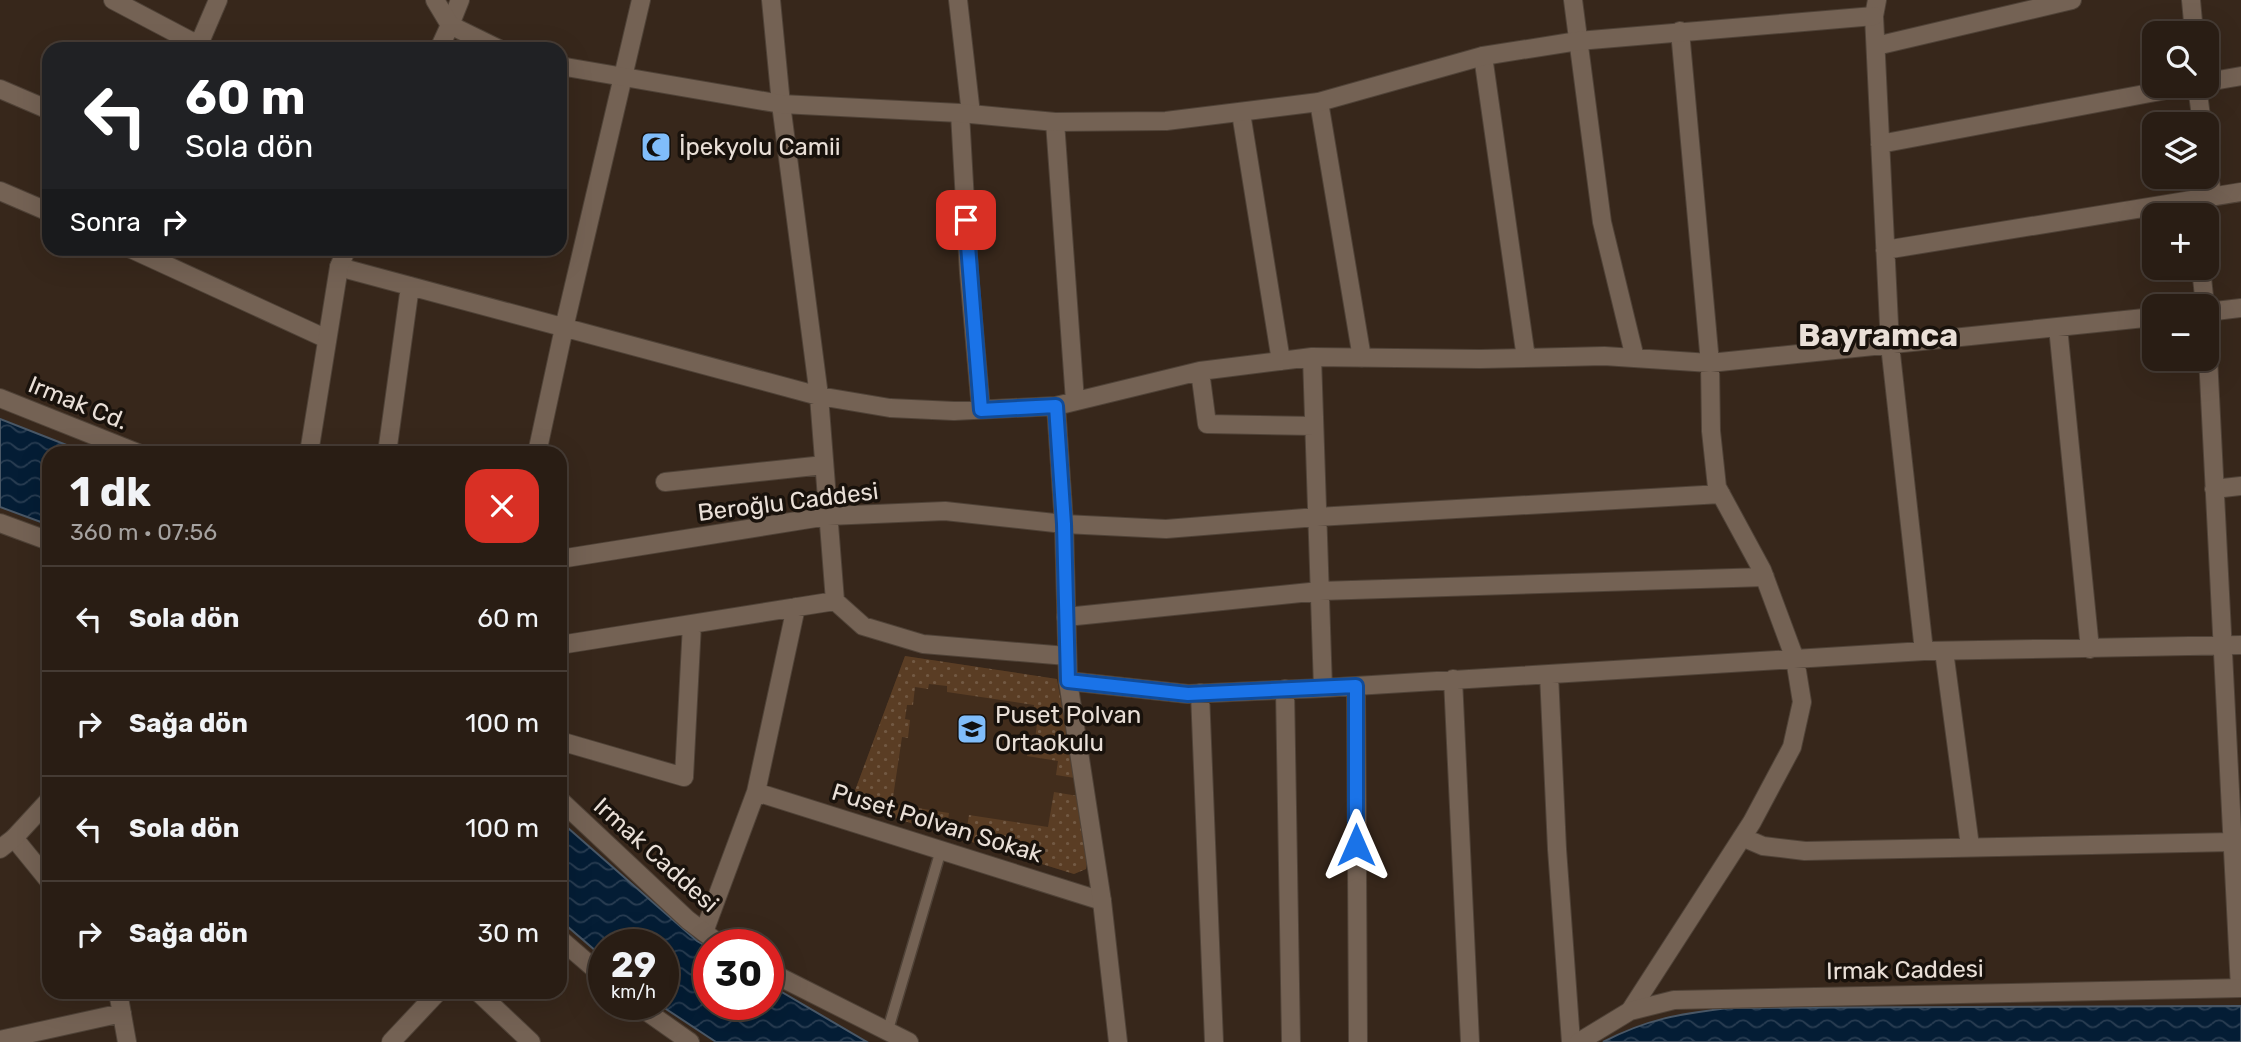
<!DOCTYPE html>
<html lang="tr">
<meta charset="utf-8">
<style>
:root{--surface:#291d14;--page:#352a22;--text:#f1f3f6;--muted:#a5a2a0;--line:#453b34}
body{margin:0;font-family:Rubik,sans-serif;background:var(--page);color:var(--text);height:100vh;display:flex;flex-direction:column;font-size:26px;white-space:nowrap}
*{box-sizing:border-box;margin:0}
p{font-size:23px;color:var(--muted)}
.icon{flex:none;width:38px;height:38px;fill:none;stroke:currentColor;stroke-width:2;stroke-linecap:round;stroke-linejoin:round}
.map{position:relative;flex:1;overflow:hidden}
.details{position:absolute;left:42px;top:446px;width:525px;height:553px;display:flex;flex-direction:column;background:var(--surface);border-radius:21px;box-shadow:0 7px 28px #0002,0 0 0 2px var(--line)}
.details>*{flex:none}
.banner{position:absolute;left:42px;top:42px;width:525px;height:214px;border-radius:21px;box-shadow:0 7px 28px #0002,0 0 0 2px var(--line);background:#202124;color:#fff;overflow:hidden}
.fabs{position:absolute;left:2142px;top:21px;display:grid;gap:14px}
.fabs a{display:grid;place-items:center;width:77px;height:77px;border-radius:14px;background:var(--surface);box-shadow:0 7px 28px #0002,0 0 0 2px var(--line);font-size:35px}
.speed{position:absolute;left:588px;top:929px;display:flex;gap:14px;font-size:35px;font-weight:700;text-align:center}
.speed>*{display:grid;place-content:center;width:91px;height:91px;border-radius:50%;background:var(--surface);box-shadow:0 7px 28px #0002,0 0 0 2px var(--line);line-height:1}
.speed small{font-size:18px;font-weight:400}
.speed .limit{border:10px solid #d22;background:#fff;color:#111}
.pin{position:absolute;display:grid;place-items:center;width:60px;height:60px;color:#fff;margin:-30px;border-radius:14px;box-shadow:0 4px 10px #0006}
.me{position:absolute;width:77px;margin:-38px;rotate:0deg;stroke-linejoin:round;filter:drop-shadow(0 0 5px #0008)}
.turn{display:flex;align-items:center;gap:24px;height:147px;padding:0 28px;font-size:32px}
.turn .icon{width:91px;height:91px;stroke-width:2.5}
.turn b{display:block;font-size:49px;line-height:60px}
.then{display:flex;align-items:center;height:66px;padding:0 28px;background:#0003;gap:14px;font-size:26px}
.round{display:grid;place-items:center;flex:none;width:74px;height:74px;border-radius:21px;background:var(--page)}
.headline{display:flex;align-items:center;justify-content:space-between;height:119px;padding:0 28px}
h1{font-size:42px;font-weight:700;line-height:52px}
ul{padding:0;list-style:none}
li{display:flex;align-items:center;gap:21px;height:105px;padding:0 28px;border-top:2px solid var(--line)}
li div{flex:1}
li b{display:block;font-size:26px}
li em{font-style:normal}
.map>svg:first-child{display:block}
.built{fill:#422d1c}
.grass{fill:url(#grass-dots)}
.water{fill:url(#water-waves);stroke:#495766;stroke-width:2}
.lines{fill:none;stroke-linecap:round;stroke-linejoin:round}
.service-casing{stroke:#4f4237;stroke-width:13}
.minor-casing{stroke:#4f4237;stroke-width:20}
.tertiary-casing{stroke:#4f4237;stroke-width:20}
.service{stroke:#746254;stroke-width:10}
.minor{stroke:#746254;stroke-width:18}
.tertiary{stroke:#746254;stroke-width:18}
.route-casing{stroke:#114b97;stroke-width:18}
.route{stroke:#1a73e8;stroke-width:12}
.labels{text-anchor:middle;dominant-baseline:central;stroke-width:7;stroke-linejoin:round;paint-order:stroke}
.poi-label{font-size:24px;fill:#e9dfd7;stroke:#19120c;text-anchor:start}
.street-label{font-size:24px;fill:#e9dfd7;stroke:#19120c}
.district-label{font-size:32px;font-weight:bold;fill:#e9dfd7;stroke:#19120c}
</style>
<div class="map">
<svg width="2241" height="1042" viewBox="0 0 2241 1042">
<defs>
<pattern id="grass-dots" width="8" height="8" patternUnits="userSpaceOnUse" patternTransform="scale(1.75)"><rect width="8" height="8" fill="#5a3d24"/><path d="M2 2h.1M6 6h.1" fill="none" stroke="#725943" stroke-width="1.8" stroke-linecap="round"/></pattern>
<pattern id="water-waves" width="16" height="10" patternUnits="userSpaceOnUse" patternTransform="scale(1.75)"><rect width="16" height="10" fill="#041d35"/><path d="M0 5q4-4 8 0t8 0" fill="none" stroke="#293d52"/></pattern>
</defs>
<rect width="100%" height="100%" fill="#37271b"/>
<path class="built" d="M 905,656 L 1057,679 L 1088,855 L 1086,869 L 1074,874 L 850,804 Z"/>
<path class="grass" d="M 905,656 L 1057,679 L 1075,778 L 1056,775 L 1058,761 L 1027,756 L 1030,738 L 1035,739 L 1037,724 L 1032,723 L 1034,705 L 947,692 L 947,686 L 929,684 L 928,689 L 915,687 L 913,705 L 907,705 L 905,719 L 910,720 L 908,738 L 902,737 L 892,804 L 949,813 L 946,834 L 850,804 Z
M 1054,792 L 1078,796 L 1088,855 L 1086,869 L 1074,874 L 965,840 L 969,815 L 1048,827 Z"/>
<path class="water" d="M 0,419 L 87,453 L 49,453 L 49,525 L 0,507 Z
M 560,821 L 697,941 L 709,948 L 709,1004 L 768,1004 L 768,984 L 867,1042 L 716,1042 L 660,1005 L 663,1004 L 663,945 L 604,945 L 604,958 L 560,920 Z
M 2241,1006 L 2241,1042 L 1603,1042 C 1647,1019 1679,1014 1728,1008 Z"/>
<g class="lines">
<g class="service-casing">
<path id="service" d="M 887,1033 L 941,850"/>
</g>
<g class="minor-casing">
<path id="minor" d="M 113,0 L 206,49
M 771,0 L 781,104 L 819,396 L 835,601 L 863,626 L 923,644 L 1067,656
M 958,0 L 971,114
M 1573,0 L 1602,222 L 1635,358
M 1877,0 L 1874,16 L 1890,345 L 1924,651
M 2191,0 L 2194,33
M 450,25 L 460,0
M 1876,46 L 2072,0
M 197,49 L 218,0
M 1483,56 L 1526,358
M 2207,82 L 2241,76
M 2197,86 L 2202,124
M 0,89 L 49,110
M 1319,102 L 1362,358
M 960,113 L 969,273 L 981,410
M 1241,113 L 1281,361
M 1055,122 L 1075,401
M 1880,144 L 2187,86
M 2207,157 L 2212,196
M 0,191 L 49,212
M 129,248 L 327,339
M 1885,250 L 2241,192
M 339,267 L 819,396 L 890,408 L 954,411 L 1056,406 L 1200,371 L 1312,357 L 1480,359 L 1604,356 L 1710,363 L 2154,317
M 2201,268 L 2205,306
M 2207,312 L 2241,308
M 2058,327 L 2090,649
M 2207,337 L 2240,988
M 1312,357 L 1323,688
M 1200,371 L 1207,424 L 1314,426
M 1056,406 L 1064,524
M 387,453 L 410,286
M 537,453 L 564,328 L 641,0
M 665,482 L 824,465
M 2214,489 L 2241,486
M 0,523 L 49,541
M 560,559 L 828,516 L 945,511 L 1064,524 L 1166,529 L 1317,517 L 1721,494
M 1066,617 L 1320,591 L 1765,577
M 560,645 L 835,601
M 1944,651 L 1970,846
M 1549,674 L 1557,849 L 1571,1042
M 1453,679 L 1470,1042
M 1068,681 L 1188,694 L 1323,688 L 1924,651 L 2241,645
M 1356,686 L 1358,1042
M 1285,689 L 1291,1042
M 1200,693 L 1214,1042
M 560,741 L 684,777 L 692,624
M 756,792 L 1102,901
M 1742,837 L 1763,846 L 1805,851 L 2232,842 L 2241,845
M 14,838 L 49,881
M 704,932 L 756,792 L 796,607
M 560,939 L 604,977
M 118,992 L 127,1042
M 478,992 L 531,1042
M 636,1004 L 690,1042
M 1630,1011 L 1752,822 L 1792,747 L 1802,702 L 1795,659 L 1762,570 L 1717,487 L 1711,431 L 1710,363 L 1680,31
M 0,1040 L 122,1013
M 391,1042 L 438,992"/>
</g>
<g class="tertiary-casing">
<path id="tertiary" d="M 435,0 L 450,25 L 499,49
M 439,49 L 450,25
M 560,66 L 781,104 L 960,113 L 1055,122 L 1166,121 L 1319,102 L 1483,56 L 1578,41 L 1874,16
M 0,398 L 138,453
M 309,453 L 339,267 L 347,248
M 1064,524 L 1068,681 L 1102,901 L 1118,1042
M 560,800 L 688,920 L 721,945
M 0,849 L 14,838 L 49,800
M 768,971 L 909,1042
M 1579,1042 L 1630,1011 L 1674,1000 L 2241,988"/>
</g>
<use href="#service" class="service"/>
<use href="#minor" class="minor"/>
<use href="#tertiary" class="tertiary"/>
</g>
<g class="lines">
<g class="route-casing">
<path id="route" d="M 966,220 L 981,410 L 1056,406 L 1064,524 L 1068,681 L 1188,694 L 1356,686 L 1356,845"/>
</g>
<use href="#route" class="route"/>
</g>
<defs>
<g id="mosque-square" transform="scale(1.575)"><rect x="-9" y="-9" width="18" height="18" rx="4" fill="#80bdfa" stroke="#19120c"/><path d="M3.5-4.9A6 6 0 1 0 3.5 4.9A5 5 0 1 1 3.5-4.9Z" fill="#111"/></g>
<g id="school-square" transform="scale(1.575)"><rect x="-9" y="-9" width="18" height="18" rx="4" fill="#80bdfa" stroke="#19120c"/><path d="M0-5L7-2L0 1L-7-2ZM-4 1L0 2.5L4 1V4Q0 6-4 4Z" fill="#111"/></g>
</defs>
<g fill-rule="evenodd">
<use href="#mosque-square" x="656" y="147"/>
<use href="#school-square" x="972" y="729"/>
</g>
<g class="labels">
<g class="poi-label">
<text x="679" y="147">İpekyolu Camii</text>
<text x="995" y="715">Puset Polvan<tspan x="995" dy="28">Ortaokulu</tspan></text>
</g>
<g class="street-label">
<text transform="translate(78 403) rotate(22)">Irmak Cd.</text>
<text transform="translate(788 502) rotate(-7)">Beroğlu Caddesi</text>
<text transform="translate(937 823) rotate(17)">Puset Polvan Sokak</text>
<text transform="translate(656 855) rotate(42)">Irmak Caddesi</text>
<text transform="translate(1905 970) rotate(-1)">Irmak Caddesi</text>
</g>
<g class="district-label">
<text x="1878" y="335">Bayramca</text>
</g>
</g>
</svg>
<div class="fabs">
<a><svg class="icon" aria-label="search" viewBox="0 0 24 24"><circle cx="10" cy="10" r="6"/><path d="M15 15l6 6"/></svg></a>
<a><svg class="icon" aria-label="layers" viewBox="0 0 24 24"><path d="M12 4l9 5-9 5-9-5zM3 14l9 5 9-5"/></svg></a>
<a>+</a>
<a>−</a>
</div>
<div class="speed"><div>29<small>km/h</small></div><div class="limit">30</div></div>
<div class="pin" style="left:966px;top:220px;background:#d93025"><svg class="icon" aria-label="arrive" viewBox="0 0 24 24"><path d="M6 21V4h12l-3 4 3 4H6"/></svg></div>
<svg class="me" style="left:1356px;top:845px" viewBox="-20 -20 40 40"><path d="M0-17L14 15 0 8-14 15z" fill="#1a73e8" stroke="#fff" stroke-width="4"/></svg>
<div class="banner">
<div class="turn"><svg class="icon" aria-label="left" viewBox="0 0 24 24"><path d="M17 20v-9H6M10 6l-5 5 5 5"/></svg><div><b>60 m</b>Sola dön</div></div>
<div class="then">Sonra<svg class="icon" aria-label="right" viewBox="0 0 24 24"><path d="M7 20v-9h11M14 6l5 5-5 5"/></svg></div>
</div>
<section class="details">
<div class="headline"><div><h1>1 dk</h1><p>360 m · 07:56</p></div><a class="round" style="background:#d93025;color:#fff"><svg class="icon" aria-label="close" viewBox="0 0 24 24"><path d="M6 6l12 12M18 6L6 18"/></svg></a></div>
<ul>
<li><svg class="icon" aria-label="left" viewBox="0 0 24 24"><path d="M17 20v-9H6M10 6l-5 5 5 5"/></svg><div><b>Sola dön</b></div><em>60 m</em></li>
<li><svg class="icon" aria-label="right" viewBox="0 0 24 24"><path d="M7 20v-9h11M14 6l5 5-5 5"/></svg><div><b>Sağa dön</b></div><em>100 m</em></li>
<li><svg class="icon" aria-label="left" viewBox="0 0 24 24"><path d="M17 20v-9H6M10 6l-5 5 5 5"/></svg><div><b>Sola dön</b></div><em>100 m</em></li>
<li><svg class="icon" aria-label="right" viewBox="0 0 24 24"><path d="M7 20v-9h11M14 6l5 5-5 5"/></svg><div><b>Sağa dön</b></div><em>30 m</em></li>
</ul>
</section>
</div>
